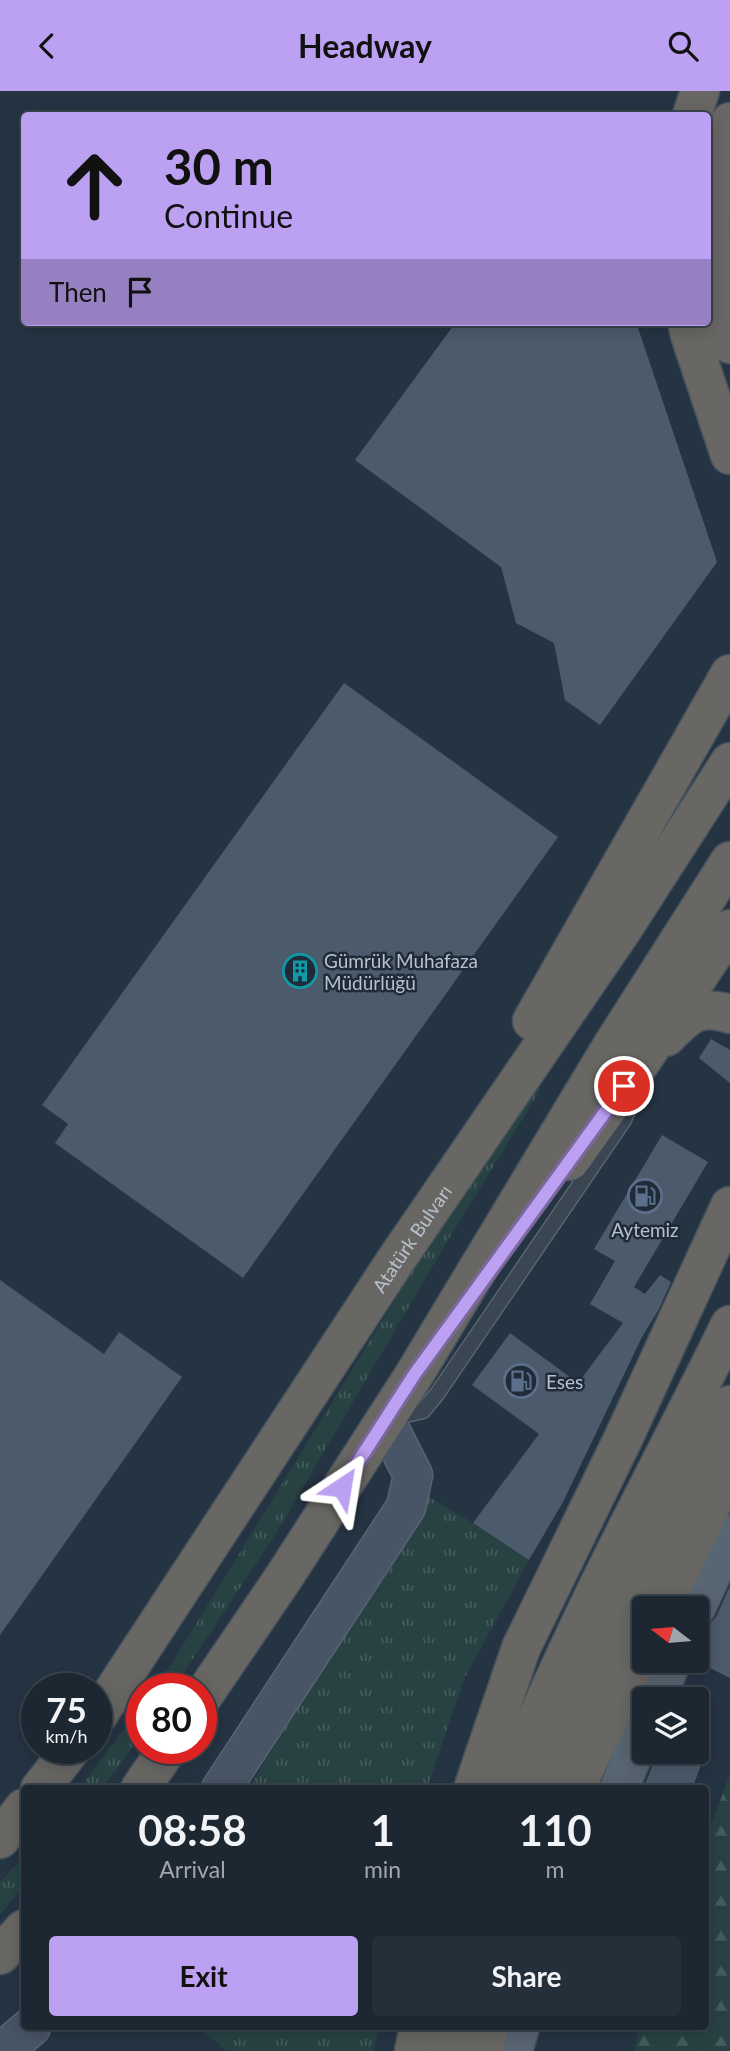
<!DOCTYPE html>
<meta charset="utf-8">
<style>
:root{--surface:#1c2732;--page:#252f3a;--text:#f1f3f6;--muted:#a0a5ac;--line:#3a444d;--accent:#bca0f2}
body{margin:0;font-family:Lato,sans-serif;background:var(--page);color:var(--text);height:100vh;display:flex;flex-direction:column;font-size:26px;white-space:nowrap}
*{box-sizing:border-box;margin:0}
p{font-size:23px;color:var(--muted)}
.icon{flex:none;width:38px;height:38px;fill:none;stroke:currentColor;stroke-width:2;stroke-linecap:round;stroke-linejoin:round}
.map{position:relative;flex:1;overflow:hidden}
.sheet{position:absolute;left:21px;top:1694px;width:688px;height:245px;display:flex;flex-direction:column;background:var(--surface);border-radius:7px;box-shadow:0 4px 18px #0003,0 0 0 2px var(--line)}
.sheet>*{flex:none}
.guide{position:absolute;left:21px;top:21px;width:690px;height:214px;border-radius:7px;box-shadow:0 4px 18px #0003,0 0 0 2px var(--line);background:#bca0f2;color:#111;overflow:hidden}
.needle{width:46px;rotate:286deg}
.buttons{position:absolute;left:632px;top:1505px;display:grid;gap:14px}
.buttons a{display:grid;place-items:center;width:77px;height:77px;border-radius:7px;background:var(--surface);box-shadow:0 4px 18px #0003,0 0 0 2px var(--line);font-size:35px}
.speed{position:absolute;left:21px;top:1582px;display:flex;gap:14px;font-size:35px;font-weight:700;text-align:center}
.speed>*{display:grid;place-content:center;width:91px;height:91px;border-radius:50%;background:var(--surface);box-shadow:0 4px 18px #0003,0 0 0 2px var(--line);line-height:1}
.speed small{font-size:18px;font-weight:400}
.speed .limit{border:10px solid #d22;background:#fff;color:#111}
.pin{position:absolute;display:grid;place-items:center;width:60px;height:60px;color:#fff;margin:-30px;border:4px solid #fff;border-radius:50%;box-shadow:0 2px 7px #0007}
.me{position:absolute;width:77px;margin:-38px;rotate:33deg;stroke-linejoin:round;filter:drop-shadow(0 0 5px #0008)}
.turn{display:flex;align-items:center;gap:24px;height:147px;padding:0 28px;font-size:32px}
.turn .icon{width:91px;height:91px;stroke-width:2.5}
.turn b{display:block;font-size:49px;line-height:60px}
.then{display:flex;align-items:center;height:66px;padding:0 28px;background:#0003;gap:14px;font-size:26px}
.eta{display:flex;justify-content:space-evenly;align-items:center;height:119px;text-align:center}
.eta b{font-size:42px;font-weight:700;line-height:49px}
.cta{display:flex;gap:14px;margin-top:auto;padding:14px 28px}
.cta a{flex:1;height:80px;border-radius:7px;background:var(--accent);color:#111;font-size:28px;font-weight:700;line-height:80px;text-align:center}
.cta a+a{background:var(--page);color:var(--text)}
header{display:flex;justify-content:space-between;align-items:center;height:91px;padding:0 28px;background:var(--accent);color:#111;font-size:32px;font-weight:700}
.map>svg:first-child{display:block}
.grass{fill:url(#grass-tufts)}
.forest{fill:url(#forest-firs)}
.building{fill:#4c5b6c}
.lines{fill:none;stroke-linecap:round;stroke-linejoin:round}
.service-casing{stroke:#586470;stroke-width:17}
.secondary-casing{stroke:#586470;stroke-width:41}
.primary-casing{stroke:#444f5c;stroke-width:41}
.trunk-casing{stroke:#45515d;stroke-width:41}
.service{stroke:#3a4652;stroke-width:14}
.secondary{stroke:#485566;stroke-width:38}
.primary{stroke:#586572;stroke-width:38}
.trunk{stroke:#686764;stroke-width:38}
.route-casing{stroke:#7a689d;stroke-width:18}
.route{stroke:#bca0f2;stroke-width:12}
.labels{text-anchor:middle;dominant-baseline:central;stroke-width:5;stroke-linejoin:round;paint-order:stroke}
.poi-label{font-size:19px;fill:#b7c1cc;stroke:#1f2b38;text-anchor:start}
.street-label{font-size:19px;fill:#b7c1cc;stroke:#1f2b38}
</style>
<header><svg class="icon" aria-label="back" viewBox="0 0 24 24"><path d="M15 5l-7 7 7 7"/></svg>Headway<svg class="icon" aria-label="search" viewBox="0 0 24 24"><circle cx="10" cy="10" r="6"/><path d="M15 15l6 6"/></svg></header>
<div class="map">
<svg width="730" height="1960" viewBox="0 0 730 1960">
<defs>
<pattern id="grass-tufts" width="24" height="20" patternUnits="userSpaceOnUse" patternTransform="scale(1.75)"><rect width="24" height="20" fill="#284244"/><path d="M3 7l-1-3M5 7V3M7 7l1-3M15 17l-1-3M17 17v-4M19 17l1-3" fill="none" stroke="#455c5e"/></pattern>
<pattern id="forest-firs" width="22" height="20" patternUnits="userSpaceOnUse" patternTransform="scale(1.75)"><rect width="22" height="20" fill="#284244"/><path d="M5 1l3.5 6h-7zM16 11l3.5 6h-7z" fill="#455c5e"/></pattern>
</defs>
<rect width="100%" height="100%" fill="#253443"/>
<path class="grass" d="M 528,992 L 541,998 L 445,1154 L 277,1441 L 173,1598 L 153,1598 L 172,1572 Z
M 429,1406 L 473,1432 L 529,1469 L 464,1588 L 427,1697 L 248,1698 Z
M 142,1613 L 142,1643 L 103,1697 L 80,1697 Z
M 24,1765 L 24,1796 L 0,1823 L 0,1791 Z
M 198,1936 L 378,1936 L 374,1960 L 227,1960 Z"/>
<path class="forest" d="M 730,1683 L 730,1960 L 634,1960 L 640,1936 L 705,1936 L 705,1744 L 712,1731 Z"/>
<path class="building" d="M 456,231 L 636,231 L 717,471 L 600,634 L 565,609 L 554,552 L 516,532 L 501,476 L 355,369 Z
M 344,592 L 558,746 L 243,1187 L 55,1052 L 68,1033 L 42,1014 Z
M 711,948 L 730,959 L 730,992 L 699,967 Z
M 662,1044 L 708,1071 L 634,1196 L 645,1203 L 660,1184 L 671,1191 L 659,1218 L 642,1246 L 563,1411 L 529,1469 L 473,1432 L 539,1343 L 472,1294 L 510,1242 L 578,1292 L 623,1232 L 590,1213 L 615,1170 L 594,1158 Z
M 0,1189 L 104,1263 L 119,1241 L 182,1286 L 0,1544 Z
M 730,1495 L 730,1587 L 696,1570 L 696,1549 L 702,1537 L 709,1534 L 716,1526 Z
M 658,1661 L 706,1661 L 692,1698 L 643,1698 Z"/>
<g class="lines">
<g class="service-casing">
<path id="service" d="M 393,1327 L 423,1320 L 437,1303 L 624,1029 L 633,1008"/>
</g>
<g class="secondary-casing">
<path id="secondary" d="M 221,1698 L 406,1416 L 413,1384 L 385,1329
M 3,1960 L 31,1936"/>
</g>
<g class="primary-casing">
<path id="primary" d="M 696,1517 L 730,1443
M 656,1608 L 672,1570
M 619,1698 L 644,1637
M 513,1960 L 520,1936"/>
</g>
<g class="trunk-casing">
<g id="trunk">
<path d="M 692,24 L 700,0"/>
<path d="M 730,31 C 723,50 717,70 714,90 C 706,142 713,202 730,253"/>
<path d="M 687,231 L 690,244 L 730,364"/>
<path d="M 532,930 L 730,583"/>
<path d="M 666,946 C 688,924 697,913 730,923"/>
<path d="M 570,1070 L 640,972 L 730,838"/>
<path d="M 662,1517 L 730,1375"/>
<path d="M 201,1608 L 284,1486 L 414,1284 L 612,955 L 730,770"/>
<path id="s1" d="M 96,1627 L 396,1169 L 622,839 L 730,671"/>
<path d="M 40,1698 L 72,1657"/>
<path d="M 140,1698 L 168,1657"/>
<path d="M 473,1698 L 521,1557 L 623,1348 L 730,1115"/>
<path d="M 512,1698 C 528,1643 553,1591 577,1540 C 625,1437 680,1337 730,1234"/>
<path d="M 550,1698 L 556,1678 L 604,1563 L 730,1314"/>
<path d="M 575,1698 L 644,1554"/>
<path d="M 0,1748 L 24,1717"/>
<path d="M 0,1864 L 24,1838"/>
<path d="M 414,1960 L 419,1936"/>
<path d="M 445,1960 L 451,1936"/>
<path d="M 484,1960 L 489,1936"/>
</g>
</g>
<use href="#service" class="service"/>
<use href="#secondary" class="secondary"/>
<use href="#primary" class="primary"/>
<use href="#trunk" class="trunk"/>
</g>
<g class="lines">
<g class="route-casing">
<path id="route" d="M 342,1396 L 414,1284 L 624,995"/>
</g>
<use href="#route" class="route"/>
</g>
<defs>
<g id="building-ring" transform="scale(1.75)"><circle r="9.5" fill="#1f2b38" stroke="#0f9aa8" stroke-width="1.5"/><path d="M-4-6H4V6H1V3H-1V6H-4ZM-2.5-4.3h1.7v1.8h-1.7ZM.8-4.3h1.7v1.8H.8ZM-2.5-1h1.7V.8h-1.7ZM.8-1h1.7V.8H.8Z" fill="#0f9aa8"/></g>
<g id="fuel-ring" transform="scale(1.75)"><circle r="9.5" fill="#1f2b38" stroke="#5c6f8a" stroke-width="1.5"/><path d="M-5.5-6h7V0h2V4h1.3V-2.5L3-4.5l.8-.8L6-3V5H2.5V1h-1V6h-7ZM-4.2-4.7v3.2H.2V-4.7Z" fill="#5c6f8a"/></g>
</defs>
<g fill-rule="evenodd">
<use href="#building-ring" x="300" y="880"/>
<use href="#fuel-ring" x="645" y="1105"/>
<use href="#fuel-ring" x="521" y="1290"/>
</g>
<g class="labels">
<g class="poi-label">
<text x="324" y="869">Gümrük Muhafaza<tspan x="324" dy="22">Müdürlüğü</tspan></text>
<text x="645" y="1138" text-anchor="middle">Aytemiz</text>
<text x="546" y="1290">Eses</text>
</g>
<g class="street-label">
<text stroke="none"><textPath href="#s1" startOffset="574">Atatürk Bulvarı</textPath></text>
</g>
</g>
</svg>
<div class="buttons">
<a><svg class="needle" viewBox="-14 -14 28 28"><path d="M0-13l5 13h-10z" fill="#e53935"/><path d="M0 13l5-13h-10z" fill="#a0a5ac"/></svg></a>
<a><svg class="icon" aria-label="layers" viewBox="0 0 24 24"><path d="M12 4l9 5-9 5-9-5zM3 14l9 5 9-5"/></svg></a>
</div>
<div class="speed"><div>75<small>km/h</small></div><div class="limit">80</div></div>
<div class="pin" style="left:624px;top:995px;background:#d93025"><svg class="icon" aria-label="arrive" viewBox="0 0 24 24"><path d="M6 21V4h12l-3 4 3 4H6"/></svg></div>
<svg class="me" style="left:342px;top:1396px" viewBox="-20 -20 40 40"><path d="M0-17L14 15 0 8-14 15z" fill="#bca0f2" stroke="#fff" stroke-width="4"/></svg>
<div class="guide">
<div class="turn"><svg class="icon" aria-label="ahead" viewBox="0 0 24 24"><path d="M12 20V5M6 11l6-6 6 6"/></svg><div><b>30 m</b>Continue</div></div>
<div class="then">Then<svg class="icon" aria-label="arrive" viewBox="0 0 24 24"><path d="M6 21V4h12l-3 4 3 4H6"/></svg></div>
</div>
<section class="sheet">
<div class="eta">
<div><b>08:58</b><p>Arrival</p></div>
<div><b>1</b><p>min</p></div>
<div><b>110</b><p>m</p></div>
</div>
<div class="cta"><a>Exit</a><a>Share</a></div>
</section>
</div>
